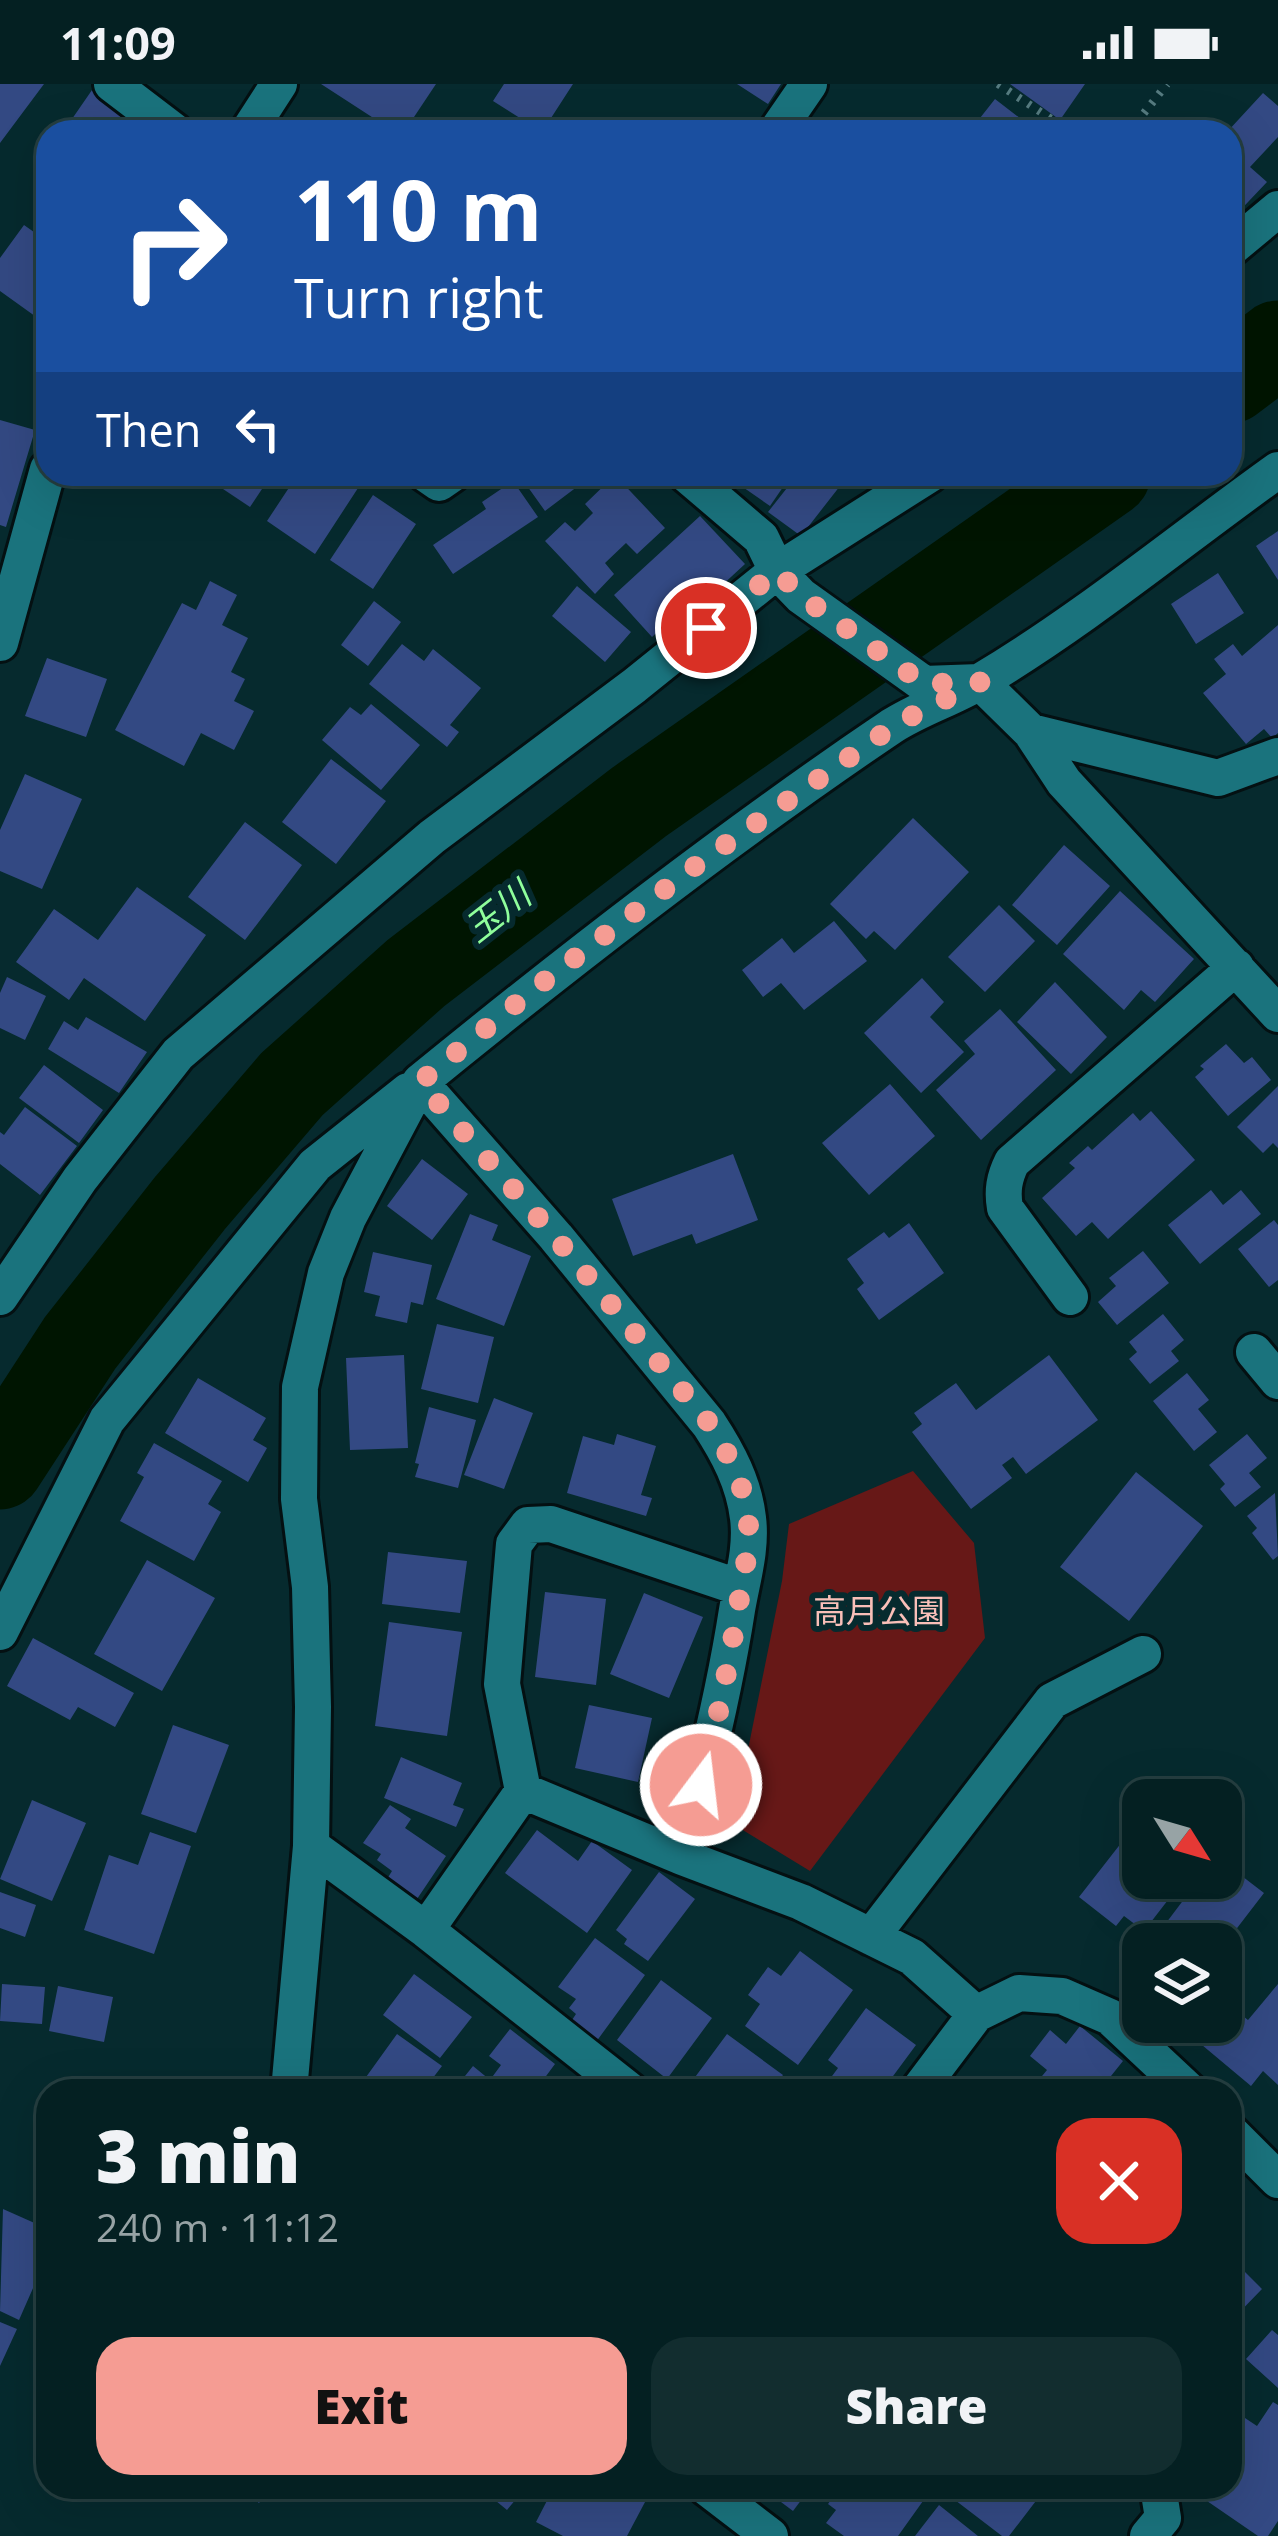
<!DOCTYPE html>
<meta charset="utf-8">
<style>
:root{--surface:#042022;--page:#122d2f;--text:#f1f3f6;--muted:#97a3a5;--line:#253e40;--accent:#f59c93}
body{margin:0;font-family:"Open Sans","Noto Sans JP",sans-serif;background:var(--page);color:var(--text);height:100vh;display:flex;flex-direction:column;font-size:45px;white-space:nowrap}
*{box-sizing:border-box;margin:0}
p{font-size:39px;color:var(--muted)}
.icon{flex:none;width:66px;height:66px;fill:none;stroke:currentColor;stroke-width:2;stroke-linecap:round;stroke-linejoin:round}
.map{position:relative;flex:1;overflow:hidden}
.details{position:absolute;left:36px;top:1995px;width:1206px;height:420px;display:flex;flex-direction:column;background:var(--surface);border-radius:36px;box-shadow:0 12px 48px #0002,0 0 0 3px var(--line)}
.details>*{flex:none}
.hud{position:absolute;left:36px;top:36px;width:1206px;height:366px;border-radius:36px;box-shadow:0 12px 48px #0002,0 0 0 3px var(--line);background:#1a4fa0;color:#fff;overflow:hidden}
.needle{width:78px;rotate:127deg}
.fabs{position:absolute;left:1122px;top:1695px;display:grid;gap:24px}
.fabs a{display:grid;place-items:center;width:120px;height:120px;border-radius:24px;background:var(--surface);box-shadow:0 12px 48px #0002,0 0 0 3px var(--line);font-size:60px}
.pin{position:absolute;display:grid;place-items:center;width:102px;height:102px;color:#fff;margin:-51px;border:6px solid #fff;border-radius:50%;box-shadow:0 3px 12px #0007}
.me{position:absolute;width:132px;margin:-66px;rotate:15deg;stroke-linejoin:round;filter:drop-shadow(0 0 9px #0008)}
.turn{display:flex;align-items:center;gap:42px;height:252px;padding:0 60px;font-size:54px}
.turn .icon{width:156px;height:156px;stroke-width:2.5}
.turn b{display:block;font-size:84px;line-height:102px}
.then{display:flex;align-items:center;height:114px;padding:0 60px;background:#0003;gap:24px;font-size:45px}
.round{display:grid;place-items:center;flex:none;width:126px;height:126px;border-radius:36px;background:var(--page)}
.headline{display:flex;align-items:center;justify-content:space-between;height:204px;padding:0 60px}
h1{font-size:72px;font-weight:800;line-height:90px}
.cta{display:flex;gap:24px;margin-top:auto;padding:24px 60px}
.cta a{flex:1;height:138px;border-radius:36px;background:var(--accent);color:#111;font-size:48px;font-weight:800;line-height:138px;text-align:center}
.cta a+a{background:var(--page);color:var(--text)}
.status{display:flex;justify-content:space-between;align-items:center;height:84px;padding:0 60px;background:var(--surface);direction:ltr}
.status svg{height:33px;fill:currentColor}
.map>svg:first-child{display:block}
.green{fill:#671817}
.lines{fill:none;stroke-linecap:round;stroke-linejoin:round}
.river{stroke:#001501;stroke-width:87}
.building{fill:#334983}
.minor-casing{stroke:#041012;stroke-width:42}
.path{stroke:#567b80;stroke-width:8;stroke-dasharray:3 9;stroke-linecap:butt}
.minor{stroke:#1a737d;stroke-width:36}
.route{stroke:#f59c93;stroke-width:21;stroke-dasharray:0 37.8}
.labels{text-anchor:middle;dominant-baseline:central;stroke-width:12;stroke-linejoin:round;paint-order:stroke}
.park-label{font-size:33px;fill:#f9bfb8;stroke:#062a2e}
.water-label{font-size:36px;font-style:italic;fill:#8ffe9b;stroke:#062a2e}
</style>
<div class="status"><b>11:09</b><svg viewBox="0 0 49 12"><path d="M0 12V9h3v3zM5 12V6h3v6zM10 12V3h3v9zM15 12V0h3v12zM26 1h20v11H26zM47 4h2v5h-2z"/></svg></div>
<div class="map">
<svg width="1278" height="2452" viewBox="0 0 1278 2452">
<rect width="100%" height="100%" fill="#062a2e"/>
<path class="green" d="M 913,1387 L 974,1459 L 985,1554 L 810,1787 L 733,1740 L 782,1497 L 789,1440 Z"/>
<g class="lines">
<path class="river" d="M 1230,296 L 1278,260
M 0,1382 L 80,1259 L 190,1119 L 292,1000 L 416,889 L 639,718 L 1107,390"/>
</g>
<path class="building" d="M 0,0 L 44,0 L 0,59 Z
M 321,0 L 436,0 L 404,48 L 395,48 Z
M 504,0 L 573,0 L 542,48 L 493,17 Z
M 737,0 L 781,0 L 768,20 Z
M 1010,0 L 1085,0 L 1060,36 Z
M 92,6 L 151,48 L 63,48 Z
M 1263,9 L 1278,22 L 1278,53 L 1250,83 L 1267,98 L 1230,137 L 1227,48 Z
M 995,15 L 1038,48 L 969,48 Z
M 24,141 L 48,158 L 46,240 L 0,207 L 0,174 Z
M 0,336 L 35,346 L 6,443 L 0,441 Z
M 225,390 L 272,390 L 250,423 L 217,401 Z
M 298,390 L 343,390 L 360,401 L 315,470 L 267,437 Z
M 523,390 L 594,390 L 545,427 L 520,392 Z
M 724,390 L 792,390 L 770,422 Z
M 798,390 L 816,403 L 826,392 L 840,402 L 801,452 L 768,428 Z
M 615,391 L 665,444 L 637,470 L 626,459 L 605,479 L 614,490 L 595,510 L 545,457 L 565,438 L 575,447 L 593,429 L 585,420 Z
M 513,397 L 538,433 L 453,490 L 433,461 L 486,425 L 482,418 Z
M 373,411 L 416,440 L 373,505 L 330,476 Z
M 700,432 L 745,480 L 718,505 L 711,498 L 652,553 L 614,511 Z
M 1278,447 L 1278,496 L 1256,462 Z
M 1218,489 L 1244,529 L 1196,560 L 1171,520 Z
M 210,497 L 237,511 L 222,541 L 248,554 L 231,588 L 245,595 L 234,617 L 254,627 L 234,666 L 201,649 L 184,682 L 115,646 L 182,519 L 196,526 Z
M 577,502 L 631,548 L 605,578 L 552,532 Z
M 374,517 L 401,538 L 368,582 L 341,561 Z
M 1278,541 L 1278,649 L 1272,654 L 1264,645 L 1246,660 L 1203,609 L 1226,590 L 1214,575 L 1233,560 L 1242,572 Z
M 402,560 L 424,577 L 433,565 L 481,604 L 450,641 L 459,648 L 447,663 L 369,600 Z
M 47,574 L 107,595 L 86,653 L 25,632 Z
M 371,620 L 420,661 L 381,706 L 322,656 L 350,623 L 361,631 Z
M 331,675 L 386,717 L 336,780 L 282,738 Z
M 25,690 L 82,715 L 42,805 L 0,787 L 0,746 Z
M 913,734 L 969,788 L 895,866 L 874,847 L 866,855 L 830,820 Z
M 245,738 L 302,781 L 245,856 L 188,813 Z
M 1064,761 L 1110,802 L 1057,861 L 1012,821 Z
M 137,803 L 206,851 L 145,937 L 84,894 L 69,916 L 16,878 L 54,825 L 98,856 Z
M 1120,807 L 1194,875 L 1155,918 L 1141,906 L 1124,926 L 1063,870 Z
M 999,821 L 1035,857 L 985,908 L 948,873 Z
M 834,837 L 867,877 L 804,926 L 781,899 L 763,913 L 742,886 L 782,854 L 794,869 Z
M 7,893 L 46,912 L 25,956 L 0,944 L 0,909 Z
M 922,894 L 944,918 L 930,933 L 964,968 L 921,1009 L 864,949 Z
M 1055,898 L 1107,953 L 1071,990 L 1017,938 Z
M 1000,925 L 1056,986 L 981,1056 L 936,1006 L 975,970 L 964,957 Z
M 86,933 L 147,968 L 119,1009 L 48,965 L 64,937 L 78,946 Z
M 1226,960 L 1244,979 L 1252,973 L 1271,996 L 1228,1032 L 1195,993 L 1204,985 L 1200,982 Z
M 44,981 L 103,1026 L 79,1059 L 19,1014 Z
M 890,1000 L 935,1052 L 869,1111 L 822,1059 Z
M 1278,1002 L 1278,1064 L 1273,1059 L 1263,1069 L 1237,1043 Z
M 25,1023 L 77,1062 L 40,1111 L 0,1080 L 0,1048 L 4,1051 Z
M 1151,1027 L 1195,1076 L 1108,1155 L 1092,1138 L 1076,1152 L 1042,1114 L 1075,1084 L 1069,1079 L 1088,1062 L 1092,1066 L 1133,1029 L 1140,1037 Z
M 733,1070 L 758,1136 L 696,1160 L 692,1150 L 633,1172 L 612,1115 Z
M 422,1075 L 468,1110 L 432,1156 L 387,1122 Z
M 1211,1106 L 1223,1121 L 1241,1106 L 1261,1130 L 1200,1180 L 1168,1141 Z
M 470,1130 L 498,1141 L 492,1156 L 531,1172 L 504,1242 L 436,1215 Z
M 1274,1136 L 1278,1141 L 1278,1196 L 1269,1203 L 1238,1165 Z
M 909,1139 L 944,1189 L 879,1236 L 857,1205 L 864,1199 L 847,1175 L 884,1148 L 889,1154 Z
M 1143,1167 L 1169,1199 L 1117,1241 L 1098,1218 L 1116,1202 L 1109,1194 Z
M 373,1168 L 432,1181 L 423,1221 L 411,1218 L 407,1239 L 375,1232 L 380,1212 L 364,1208 Z
M 1163,1230 L 1184,1256 L 1171,1267 L 1179,1277 L 1150,1300 L 1129,1275 L 1137,1268 L 1129,1258 Z
M 437,1240 L 494,1253 L 478,1319 L 421,1305 Z
M 404,1271 L 408,1364 L 350,1366 L 346,1274 Z
M 1049,1271 L 1098,1336 L 1026,1390 L 1013,1373 L 1002,1381 L 1012,1394 L 971,1425 L 912,1348 L 922,1340 L 914,1329 L 956,1299 L 976,1326 Z
M 1187,1289 L 1209,1316 L 1198,1325 L 1217,1348 L 1194,1367 L 1153,1317 Z
M 198,1294 L 266,1334 L 253,1356 L 267,1364 L 248,1398 L 165,1349 Z
M 494,1314 L 533,1329 L 504,1405 L 464,1391 Z
M 429,1323 L 476,1336 L 458,1404 L 415,1393 L 419,1380 L 415,1379 Z
M 617,1350 L 656,1362 L 641,1411 L 652,1414 L 646,1432 L 567,1409 L 583,1352 L 614,1361 Z
M 1247,1350 L 1267,1374 L 1249,1389 L 1261,1403 L 1235,1423 L 1220,1405 L 1225,1400 L 1209,1381 Z
M 154,1359 L 222,1397 L 208,1420 L 221,1428 L 194,1477 L 120,1437 L 144,1393 L 137,1389 Z
M 1136,1388 L 1203,1442 L 1129,1537 L 1060,1483 Z
M 1275,1409 L 1278,1472 L 1273,1476 L 1252,1449 L 1257,1444 L 1247,1432 Z
M 388,1468 L 467,1477 L 460,1529 L 382,1520 Z
M 147,1476 L 215,1514 L 162,1607 L 94,1570 Z
M 545,1508 L 606,1515 L 596,1601 L 535,1593 Z
M 644,1509 L 703,1533 L 669,1614 L 610,1590 Z
M 389,1538 L 462,1548 L 447,1652 L 375,1642 Z
M 33,1554 L 134,1609 L 115,1643 L 78,1623 L 70,1636 L 7,1602 Z
M 589,1621 L 652,1634 L 638,1698 L 575,1684 Z
M 173,1641 L 229,1661 L 196,1749 L 141,1730 Z
M 401,1673 L 462,1699 L 453,1721 L 464,1725 L 456,1743 L 384,1714 Z
M 32,1716 L 86,1739 L 52,1817 L 0,1795 Z
M 390,1721 L 411,1735 L 405,1744 L 446,1772 L 417,1815 L 387,1795 L 392,1787 L 377,1776 L 381,1770 L 363,1759 Z
M 1143,1731 L 1143,1794 L 1185,1794 L 1144,1847 L 1124,1832 L 1116,1842 L 1079,1813 Z
M 537,1746 L 578,1777 L 592,1757 L 632,1786 L 587,1849 L 505,1789 Z
M 150,1748 L 191,1762 L 154,1870 L 84,1846 L 109,1771 L 138,1781 Z
M 1221,1776 L 1264,1809 L 1221,1865 L 1221,1860 L 1177,1860 L 1160,1847 L 1200,1794 L 1221,1794 Z
M 659,1788 L 695,1815 L 648,1877 L 624,1860 L 627,1855 L 616,1846 Z
M 0,1808 L 36,1821 L 25,1853 L 0,1844 Z
M 595,1854 L 645,1891 L 596,1958 L 570,1939 L 576,1930 L 569,1924 L 576,1915 L 558,1903 Z
M 800,1867 L 853,1906 L 798,1981 L 745,1942 L 760,1920 L 748,1911 L 768,1883 L 781,1892 Z
M 414,1890 L 472,1933 L 440,1974 L 383,1931 Z
M 661,1896 L 712,1934 L 667,1995 L 617,1956 Z
M 2,1900 L 45,1903 L 42,1940 L 0,1937 Z
M 1278,1900 L 1278,2001 L 1263,1987 L 1251,2002 L 1202,1961 L 1233,1924 L 1248,1936 Z
M 58,1902 L 113,1913 L 104,1958 L 49,1947 Z
M 866,1924 L 916,1961 L 882,2007 L 821,2007 L 838,1984 L 828,1976 Z
M 1080,1942 L 1123,1977 L 1099,2007 L 1051,2007 L 1038,1997 L 1047,1986 L 1030,1972 L 1050,1946 L 1066,1960 Z
M 510,1945 L 555,1980 L 535,2007 L 453,2007 L 473,1982 L 490,1996 L 501,1981 L 489,1972 Z
M 397,1950 L 442,1982 L 423,2007 L 356,2007 Z
M 727,1950 L 783,1991 L 771,2007 L 692,2007 L 687,2004 Z
M 3,2125 L 48,2145 L 48,2170 L 19,2236 L 0,2227 Z
M 1230,2173 L 1262,2205 L 1230,2238 Z
M 0,2238 L 17,2245 L 0,2282 Z
M 1272,2246 L 1278,2251 L 1278,2304 L 1246,2275 Z
M 1273,2318 L 1278,2321 L 1278,2437 L 1268,2452 L 1258,2452 L 1191,2406 L 1230,2403 L 1230,2349 L 1242,2332 L 1257,2342 Z
M 214,2403 L 271,2403 L 259,2419 L 241,2404 L 231,2417 Z
M 479,2403 L 526,2403 L 507,2426 Z
M 554,2403 L 653,2403 L 627,2452 L 563,2452 L 536,2438 Z
M 761,2403 L 811,2403 L 793,2427 Z
M 840,2403 L 933,2403 L 898,2452 L 844,2452 L 826,2439 L 836,2426 L 828,2420 Z
M 951,2403 L 1035,2403 L 1042,2409 L 1009,2452 L 1002,2452 L 951,2413 L 956,2408 Z
M 939,2421 L 978,2452 L 915,2452 Z"/>
<g class="lines">
<g class="minor-casing">
<path id="minor" d="M 112,0 L 175,48
M 248,48 L 279,0
M 776,48 L 809,0
M 1230,165 L 1278,125
M 426,390 L 439,399 L 452,390
M 686,390 L 761,454 L 777,487 L 801,512 L 924,600 L 980,598 L 1031,648 L 1064,698 L 1278,930
M 0,559 L 48,385
M 1031,648 L 1218,694 L 1278,672
M 0,1213 L 80,1095 L 178,970 L 432,753 L 634,602 L 777,487 L 930,390
M 1070,1213 L 1005,1124 C 1002,1107 1004,1094 1012,1078 L 1236,883
M 1254,1268 L 1278,1297
M 0,1548 L 107,1336 L 315,1081 L 408,1007
M 311,1762 L 426,1846 L 630,2007
M 682,1773 L 523,1707 L 502,1600 L 514,1460 L 528,1441 L 551,1440 L 741,1504
M 426,1846 L 523,1707
M 871,1853 L 1052,1617 L 1143,1570
M 976,1930 L 912,1873 L 801,1818 L 682,1773 C 704,1691 724,1610 737,1526 C 742,1496 752,1465 748,1434 C 744,1399 728,1369 709,1340 L 556,1153 L 420,998 C 573,873 729,752 892,642 C 920,624 953,614 981,597 C 1085,535 1180,456 1278,386
M 289,2007 L 311,1762 L 313,1623 L 310,1503 L 299,1415 L 300,1303 L 326,1189 L 348,1134 L 420,998
M 918,2007 L 976,1930 L 1019,1909 L 1062,1912 L 1110,1933 L 1189,2007
M 1230,2048 L 1278,2096
M 706,2403 L 770,2452
M 1148,2452 L 1163,2434 L 1158,2403"/>
</g>
<path class="path" d="M 998,0 L 1071,48
M 1129,48 L 1167,0"/>
<use href="#minor" class="minor"/>
</g>
<g class="lines">
<path class="route" d="M 701,1701 C 717,1640 729,1580 739,1518 C 743,1490 751,1463 748,1434 C 744,1399 728,1369 710,1340 L 556,1154 L 420,998 L 538,902 L 698,780 L 898,639 L 980,598 L 924,600 L 801,512 L 777,487 L 706,544"/>
</g>
<g class="labels">
<g class="park-label">
<text x="879" y="1526">高月公園</text>
</g>
<g class="water-label">
<text transform="translate(497 827) rotate(-38)">玉川</text>
</g>
</g>
</svg>
<div class="fabs">
<a><svg class="needle" viewBox="-14 -14 28 28"><path d="M0-13l5 13h-10z" fill="#e53935"/><path d="M0 13l5-13h-10z" fill="#97a3a5"/></svg></a>
<a><svg class="icon" aria-label="layers" viewBox="0 0 24 24"><path d="M12 4l9 5-9 5-9-5zM3 14l9 5 9-5"/></svg></a>
</div>
<div class="pin" style="left:706px;top:544px;background:#d93025"><svg class="icon" aria-label="arrive" viewBox="0 0 24 24"><path d="M6 21V4h12l-3 4 3 4H6"/></svg></div>
<svg class="me" style="left:701px;top:1701px" viewBox="-20 -20 40 40"><circle r="17" fill="#f59c93" stroke="#fff" stroke-width="3"/><path d="M0-11L8 9 0 5-8 9z" fill="#fff"/></svg>
<div class="hud">
<div class="turn"><svg class="icon" aria-label="right" viewBox="0 0 24 24"><path d="M7 20v-9h11M14 6l5 5-5 5"/></svg><div><b>110 m</b>Turn right</div></div>
<div class="then">Then<svg class="icon" aria-label="left" viewBox="0 0 24 24"><path d="M17 20v-9H6M10 6l-5 5 5 5"/></svg></div>
</div>
<section class="details">
<div class="headline"><div><h1>3 min</h1><p>240 m · 11:12</p></div><a class="round" style="background:#d93025;color:#fff"><svg class="icon" aria-label="close" viewBox="0 0 24 24"><path d="M6 6l12 12M18 6L6 18"/></svg></a></div>
<div class="cta"><a>Exit</a><a>Share</a></div>
</section>
</div>
